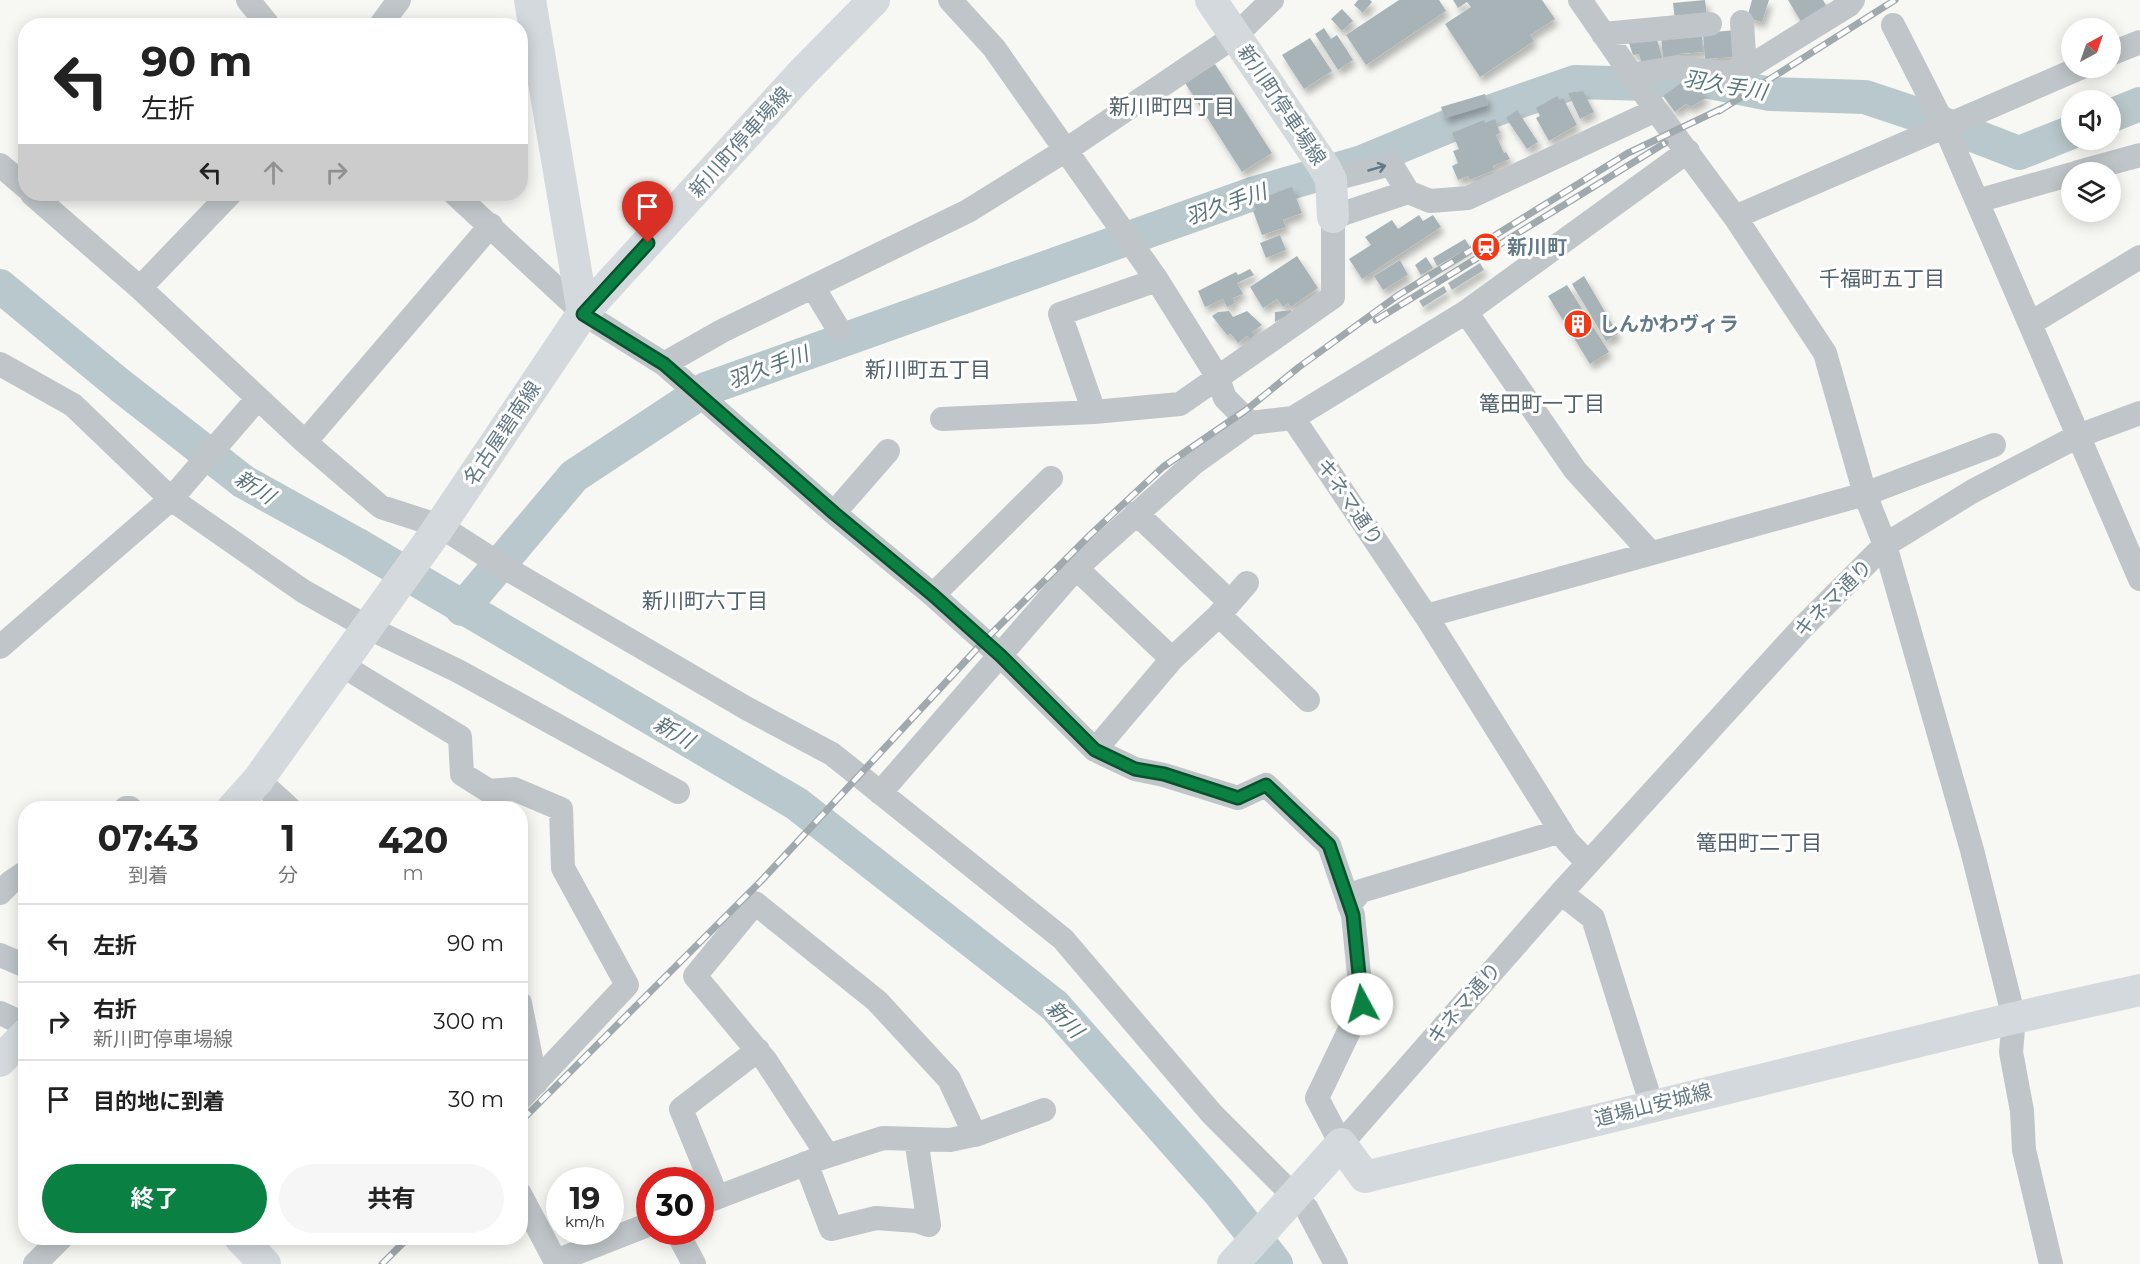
<!DOCTYPE html>
<html lang="ja">
<meta charset="utf-8">
<style>
:root{--surface:#fff;--page:#f6f6f6;--text:#222;--muted:#767676;--line:#e0e0e0;--accent:#0b8043}
body{margin:0;font-family:Montserrat,"Noto Sans JP",sans-serif;background:var(--page);color:var(--text);height:100vh;display:flex;flex-direction:column;font-size:22px;white-space:nowrap}
*{box-sizing:border-box;margin:0}
p{font-size:20px;color:var(--muted)}
.icon{flex:none;width:33px;height:33px;fill:none;stroke:currentColor;stroke-width:2;stroke-linecap:round;stroke-linejoin:round}
.map{position:relative;flex:1;overflow:hidden}
.drawer{position:absolute;left:18px;top:801px;width:510px;height:444px;display:flex;flex-direction:column;background:var(--surface);border-radius:24px;box-shadow:0 3px 15px #0003}
.drawer>*{flex:none}
.hud{position:absolute;left:18px;top:18px;width:510px;height:183px;border-radius:24px;box-shadow:0 3px 15px #0003;background:#fff;color:var(--text);overflow:hidden}
.needle{width:39px;rotate:40deg}
.fabs{position:absolute;left:2061px;top:18px;display:grid;gap:12px}
.fabs a{display:grid;place-items:center;width:60px;height:60px;border-radius:50%;background:var(--surface);box-shadow:0 3px 15px #0003;font-size:30px}
.speed{position:absolute;left:546px;top:1167px;display:flex;gap:12px;font-size:30px;font-weight:700;text-align:center}
.speed>*{display:grid;place-content:center;width:78px;height:78px;border-radius:50%;background:var(--surface);box-shadow:0 3px 15px #0003;line-height:1}
.speed small{font-size:15px;font-weight:400}
.speed .limit{border:9px solid #d22;background:#fff;color:#111}
.pin{position:absolute;display:grid;place-items:center;width:51px;height:51px;color:#fff;margin:-62px -26px;border-radius:50% 50% 50% 0;rotate:-45deg;box-shadow:0 0 6px #0007}
.pin .icon{rotate:45deg}
.me{position:absolute;width:66px;margin:-33px;rotate:354deg;stroke-linejoin:round;filter:drop-shadow(0 0 4px #0008)}
.turn{display:flex;align-items:center;gap:21px;height:126px;padding:0 24px;font-size:27px}
.turn .icon{width:78px;height:78px;stroke-width:2.5}
.turn b{display:block;font-size:42px;line-height:51px}
.lanes{display:flex;align-items:center;height:57px;padding:0 24px;background:#0003;justify-content:center;gap:30px;direction:ltr}
.lanes .off{opacity:.35}
.eta{display:flex;justify-content:space-evenly;align-items:center;height:102px;text-align:center}
.eta b{font-size:36px;font-weight:700;line-height:42px}
.action{display:flex;gap:12px;margin-top:auto;padding:12px 24px}
.action a{flex:1;height:69px;border-radius:36px;background:var(--accent);color:#fff;font-size:24px;font-weight:700;line-height:69px;text-align:center}
.action a+a{background:var(--page);color:var(--text)}
ul{padding:0;list-style:none}
li{display:flex;align-items:center;gap:18px;height:78px;padding:0 24px;border-top:2px solid var(--line)}
li div{flex:1}
li b{display:block;font-size:22px}
li em{font-style:normal}
.map>svg:first-child{display:block}
.lines{fill:none;stroke-linecap:round;stroke-linejoin:round}
.river{stroke:#b9c8cc;stroke-width:34}
.building{fill:#a8b3b8;filter:url(#shadow)}
.minor{stroke:#bfc5c8;stroke-width:24}
.major{stroke:#d4d9dd;stroke-width:32}
.rail-casing{stroke:#a0a9ae;stroke-width:7}
.rail{stroke:#fff;stroke-width:4.5;stroke-dasharray:14;stroke-linecap:butt}
.oneway{stroke:#637a87}
.route-casing{stroke:#07532c;stroke-width:15}
.route{stroke:#0b8043;stroke-width:10}
.labels{text-anchor:middle;dominant-baseline:central;stroke-width:6;stroke-linejoin:round;paint-order:stroke}
.street-label{font-size:20px;fill:#637a87;stroke:#fff}
.poi-label{font-size:20px;font-weight:bold;fill:#637a87;stroke:#fff;text-anchor:start}
.water-label{font-size:21px;font-style:italic;fill:#5a767c;stroke:#fff}
.neighbourhood-label{font-size:21px;fill:#52626c;stroke:#fff}
</style>
<div class="map">
<svg width="2140" height="1264" viewBox="0 0 2140 1264">
<defs>
<filter id="shadow"><feDropShadow dx="3.5" dy="6" stdDeviation="3" flood-color="#0004"/></filter>
</defs>
<rect width="100%" height="100%" fill="#f7f7f3"/>
<g class="lines">
<path class="river" d="M 2110,116 L 2140,104
M 0,286 L 121,386 L 244,482 L 356,544 L 797,804 L 1055,1006 L 1220,1193 L 1276,1264
M 462,609 L 574,476 L 706,389 L 1255,193 L 1362,162 L 1449,126 L 1575,82 L 1648,84 L 1675,75 L 1770,94 L 1865,97 L 1931,119 L 2019,153 L 2072,132"/>
</g>
<path class="building" d="M 1358,0 L 1370,0 L 1372,2 L 1363,13 L 1354,5 Z
M 1399,0 L 1439,0 L 1446,11 L 1366,65 L 1346,35 Z
M 1453,0 L 1542,0 L 1555,19 L 1530,35 L 1534,41 L 1480,77 L 1445,24 L 1471,7 L 1467,2 L 1458,8 Z
M 1705,0 L 1707,16 L 1675,20 L 1673,3 Z
M 1752,0 L 1769,0 L 1762,22 L 1747,18 Z
M 1788,0 L 1823,0 L 1829,10 L 1803,25 Z
M 1342,9 L 1353,21 L 1342,31 L 1331,19 Z
M 1324,28 L 1331,39 L 1337,35 L 1353,60 L 1338,70 L 1315,34 Z
M 1736,30 L 1733,57 L 1705,59 L 1703,33 Z
M 1702,32 L 1703,52 L 1678,54 L 1679,57 L 1663,58 L 1661,36 Z
M 1656,36 L 1663,60 L 1642,65 L 1639,54 L 1633,55 L 1629,43 Z
M 1310,38 L 1332,71 L 1304,89 L 1282,55 Z
M 1215,64 L 1272,153 L 1242,172 L 1185,83 Z
M 1681,83 L 1696,85 L 1706,98 L 1691,107 L 1686,104 L 1675,112 L 1663,96 Z
M 1583,91 L 1594,112 L 1580,119 L 1568,93 Z
M 1485,94 L 1488,105 L 1445,118 L 1441,107 Z
M 1557,96 L 1560,100 L 1563,98 L 1577,125 L 1549,141 L 1536,118 L 1540,116 L 1536,108 Z
M 1517,110 L 1538,142 L 1527,149 L 1506,118 Z
M 1495,119 L 1500,133 L 1496,135 L 1504,153 L 1506,152 L 1510,159 L 1493,166 L 1494,170 L 1470,180 L 1468,176 L 1458,180 L 1452,166 L 1458,163 L 1453,151 L 1459,149 L 1452,133 L 1484,120 L 1485,123 Z
M 1292,187 L 1302,213 L 1283,220 L 1286,227 L 1262,235 L 1253,211 L 1256,210 L 1253,201 Z
M 1419,215 L 1423,221 L 1433,215 L 1441,227 L 1362,279 L 1349,259 L 1371,245 L 1365,237 L 1392,220 L 1398,229 Z
M 1280,235 L 1286,250 L 1266,258 L 1260,243 Z
M 1465,239 L 1470,247 L 1437,266 L 1433,258 Z
M 1297,256 L 1318,288 L 1291,307 L 1288,303 L 1283,307 L 1277,299 L 1263,308 L 1250,287 Z
M 1426,257 L 1433,268 L 1421,275 L 1415,265 Z
M 1400,260 L 1408,275 L 1383,290 L 1374,276 Z
M 1480,263 L 1484,270 L 1452,290 L 1448,283 Z
M 1250,269 L 1254,275 L 1237,283 L 1243,294 L 1233,298 L 1235,303 L 1227,307 L 1223,299 L 1205,307 L 1198,291 L 1236,272 L 1238,275 Z
M 1584,276 L 1618,334 L 1606,341 L 1572,284 Z
M 1567,285 L 1609,352 L 1590,364 L 1548,296 Z
M 1444,286 L 1447,292 L 1423,307 L 1419,301 Z
M 1291,310 L 1292,313 L 1275,322 L 1275,312 Z
M 1229,311 L 1233,317 L 1247,311 L 1262,325 L 1252,332 L 1255,335 L 1250,339 L 1247,336 L 1238,343 L 1231,334 L 1227,335 L 1212,316 L 1218,312 Z"/>
<g class="lines">
<path class="minor" d="M 248,0 L 269,26
M 950,0 L 994,48 L 1157,280 L 1217,376 L 1225,398 L 1250,423 L 1293,418 L 1466,312 L 1688,151
M 1580,0 L 1656,110 L 1735,217 L 1825,353 L 1865,494 L 1885,545 L 1972,850 L 2014,1018 L 2011,1052 L 2022,1111 L 2024,1150 L 2051,1264
M 1742,22 L 1745,70
M 1893,25 L 1945,127 L 2140,579
M 380,26 L 399,0
M 1603,34 L 1710,24
M 2110,54 L 2140,42
M 1632,75 L 1677,67 L 1736,75 L 1849,5 L 1853,0
M 0,165 L 26,187
M 2078,172 L 2140,155
M 1331,180 L 1391,164 L 1408,192 L 1430,201 L 1468,198 L 1656,110
M 32,194 L 140,288 L 305,442 L 381,507 L 440,526 L 504,567 L 746,708 L 832,754 L 1063,939 L 1212,1114 L 1307,1209 L 1336,1264
M 455,194 L 583,313 L 664,364 L 834,513 L 933,595 L 1001,656 L 1095,750 L 1135,769 L 1164,775 L 1238,798 L 1266,785 L 1329,845 L 1353,915 L 1362,1004 L 1317,1098 L 1341,1144 L 1561,893 L 1802,628 L 1885,545 L 1973,491 L 2078,436 L 2140,413
M 1977,201 L 2072,174
M 1735,217 L 2080,68
M 813,287 L 839,330
M 140,288 L 230,194
M 1466,312 L 1575,470 L 1650,552
M 2031,323 L 2140,257
M 0,364 L 73,405 L 171,499 L 303,591 L 367,627 L 458,671 L 678,792
M 664,364 L 722,331 L 968,211 L 1066,150 L 1235,36 L 1272,0
M 1094,412 L 1060,314 L 1157,280
M 1293,418 L 1426,616 L 1567,841 L 1588,863
M 942,419 L 1094,412 L 1180,404 L 1333,297 L 1333,217 L 1408,192
M 305,442 L 491,225
M 834,513 L 888,451
M 1136,513 L 1230,602
M 1076,568 L 1172,659
M 933,595 L 1051,478
M 1219,615 L 1308,700
M 1426,616 L 1865,494 L 1994,445
M 0,647 L 171,499 L 258,398
M 340,664 L 460,737 L 462,774 L 489,791 L 514,789 L 561,809 L 563,868 L 627,985 L 520,1099
M 1095,750 L 1172,659 L 1219,615 L 1247,583
M 258,780 L 289,808
M 880,793 L 1076,568 L 1194,463 L 1250,423
M 126,808 L 130,808
M 0,893 L 11,882 L 26,872
M 1561,893 L 1593,918 L 1652,1106
M 1349,905 L 1361,891 L 1561,831
M 0,955 L 26,966
M 520,1003 L 536,1083
M 0,1013 L 26,1025
M 828,1156 L 766,1061 L 695,976 L 755,903 L 877,1001 L 949,1079 L 975,1135
M 806,1163 L 831,1229 L 876,1218 L 917,1221 L 929,1225 L 916,1139
M 520,1194 L 557,1264
M 717,1197 L 681,1109 L 758,1050
M 700,1204 L 815,1160 L 883,1138 L 950,1140 L 978,1134 L 1044,1110
M 677,1232 L 694,1264
M 556,1261 L 650,1224
M 35,1264 L 61,1238"/>
<path class="major" d="M 1211,0 L 1325,168 L 1331,180 L 1333,217
M 583,313 L 802,73 L 874,0
M 233,808 L 258,780 L 433,536 L 583,313 L 530,0
M 0,1061 L 26,1034
M 240,1238 L 265,1264
M 1233,1264 L 1341,1144 L 1365,1177 L 2014,1018 L 2140,990"/>
<g class="rail-casing">
<path id="rail" d="M 1719,111 L 1895,0
M 1376,320 L 1665,143
M 520,1122 L 761,881 L 985,640 L 1090,535 L 1163,467 L 1246,410 L 1299,367 L 1397,296 L 1628,153 L 1725,107
M 382,1264 L 408,1238"/>
</g>
<use href="#rail" class="rail"/>
</g>
<defs><path id="oneway-shaft" d="M-6 0H5M1.5-3L5.5 0L1.5 3" fill="none" stroke-width="1.6" stroke-linecap="round" stroke-linejoin="round" transform="scale(1.5)"/></defs>
<use class="oneway" href="#oneway-shaft" transform="translate(1377 168) rotate(-16)"/>
<g class="lines">
<g class="route-casing">
<path id="route" d="M 648,243 L 583,314 L 664,364 L 834,513 L 933,595 L 1001,656 L 1095,750 L 1135,769 L 1164,774 L 1238,798 L 1266,785 L 1329,845 L 1353,915 L 1362,1004"/>
</g>
<use href="#route" class="route"/>
</g>
<defs>
<g id="station-disc" transform="scale(1.5)"><circle r="9.5" fill="#f43816" stroke="#fff"/><path d="M-3-6H3Q5-6 5-4V2Q5 4 3 4L4.5 6H3L1.5 4h-3L-3 6H-4.5L-3 4Q-5 4-5 2V-4Q-5-6-3-6ZM-3.5-4v3h7v-3ZM-3.5 1v1.5H-2V1ZM2 1v1.5H3.5V1Z" fill="#fff"/></g>
<g id="building-disc" transform="scale(1.5)"><circle r="9.5" fill="#f43816" stroke="#fff"/><path d="M-4-6H4V6H1V3H-1V6H-4ZM-2.5-4.3h1.7v1.8h-1.7ZM.8-4.3h1.7v1.8H.8ZM-2.5-1h1.7V.8h-1.7ZM.8-1h1.7V.8H.8Z" fill="#fff"/></g>
</defs>
<g fill-rule="evenodd">
<use href="#station-disc" x="1486" y="247"/>
<use href="#building-disc" x="1578" y="324"/>
</g>
<g class="labels">
<g class="street-label">
<text transform="translate(1282 105) rotate(56)">新川町停車場線</text>
<text transform="translate(740 142) rotate(-48)">新川町停車場線</text>
<text transform="translate(502 433) rotate(-56)">名古屋碧南線</text>
<text transform="translate(1350 502) rotate(56)">キネマ通り</text>
<text transform="translate(1833 598) rotate(-45)">キネマ通り</text>
<text transform="translate(1464 1003) rotate(-49)">キネマ通り</text>
<text transform="translate(1653 1105) rotate(-14)">道場山安城線</text>
</g>
<g class="poi-label">
<text x="1507" y="247">新川町</text>
<text x="1599" y="324">しんかわヴィラ</text>
</g>
<g class="water-label">
<text transform="translate(1725 85) rotate(10)">羽久手川</text>
<text transform="translate(1226 204) rotate(-19)">羽久手川</text>
<text transform="translate(768 367) rotate(-20)">羽久手川</text>
<text transform="translate(255 487) rotate(33)">新川</text>
<text transform="translate(674 732) rotate(30)">新川</text>
<text transform="translate(1065 1019) rotate(46)">新川</text>
</g>
<g class="neighbourhood-label">
<text x="1172" y="106">新川町四丁目</text>
<text x="1882" y="278">千福町五丁目</text>
<text x="928" y="369">新川町五丁目</text>
<text x="1542" y="403">篭田町一丁目</text>
<text x="705" y="600">新川町六丁目</text>
<text x="1759" y="842">篭田町二丁目</text>
</g>
</g>
</svg>
<div class="fabs">
<a><svg class="needle" viewBox="-14 -14 28 28"><path d="M0-13l5 13h-10z" fill="#e53935"/><path d="M0 13l5-13h-10z" fill="#767676"/></svg></a>
<a><svg class="icon" aria-label="sound" viewBox="0 0 24 24"><path d="M4 9h4l5-4v14l-5-4H4zM17 9q2 3 0 6"/></svg></a>
<a><svg class="icon" aria-label="layers" viewBox="0 0 24 24"><path d="M12 4l9 5-9 5-9-5zM3 14l9 5 9-5"/></svg></a>
</div>
<div class="speed"><div>19<small>km/h</small></div><div class="limit">30</div></div>
<div class="pin" style="left:648px;top:243px;background:#d93025"><svg class="icon" aria-label="arrive" viewBox="0 0 24 24"><path d="M6 21V4h12l-3 4 3 4H6"/></svg></div>
<svg class="me" style="left:1362px;top:1004px" viewBox="-20 -20 40 40"><circle r="19" fill="#fff"/><path d="M0-13L10 11 0 6-10 11z" fill="#0b8043"/></svg>
<div class="hud">
<div class="turn"><svg class="icon" aria-label="left" viewBox="0 0 24 24"><path d="M17 20v-9H6M10 6l-5 5 5 5"/></svg><div><b>90 m</b>左折</div></div>
<div class="lanes"><svg class="icon" aria-label="left" viewBox="0 0 24 24"><path d="M17 20v-9H6M10 6l-5 5 5 5"/></svg><svg class="icon off" aria-label="ahead" viewBox="0 0 24 24"><path d="M12 20V5M6 11l6-6 6 6"/></svg><svg class="icon off" aria-label="right" viewBox="0 0 24 24"><path d="M7 20v-9h11M14 6l5 5-5 5"/></svg></div>
</div>
<section class="drawer">
<div class="eta">
<div><b>07:43</b><p>到着</p></div>
<div><b>1</b><p>分</p></div>
<div><b>420</b><p>m</p></div>
</div>
<ul>
<li><svg class="icon" aria-label="left" viewBox="0 0 24 24"><path d="M17 20v-9H6M10 6l-5 5 5 5"/></svg><div><b>左折</b></div><em>90 m</em></li>
<li><svg class="icon" aria-label="right" viewBox="0 0 24 24"><path d="M7 20v-9h11M14 6l5 5-5 5"/></svg><div><b>右折</b><p>新川町停車場線</p></div><em>300 m</em></li>
<li><svg class="icon" aria-label="arrive" viewBox="0 0 24 24"><path d="M6 21V4h12l-3 4 3 4H6"/></svg><div><b>目的地に到着</b></div><em>30 m</em></li>
</ul>
<div class="action"><a>終了</a><a>共有</a></div>
</section>
</div>
